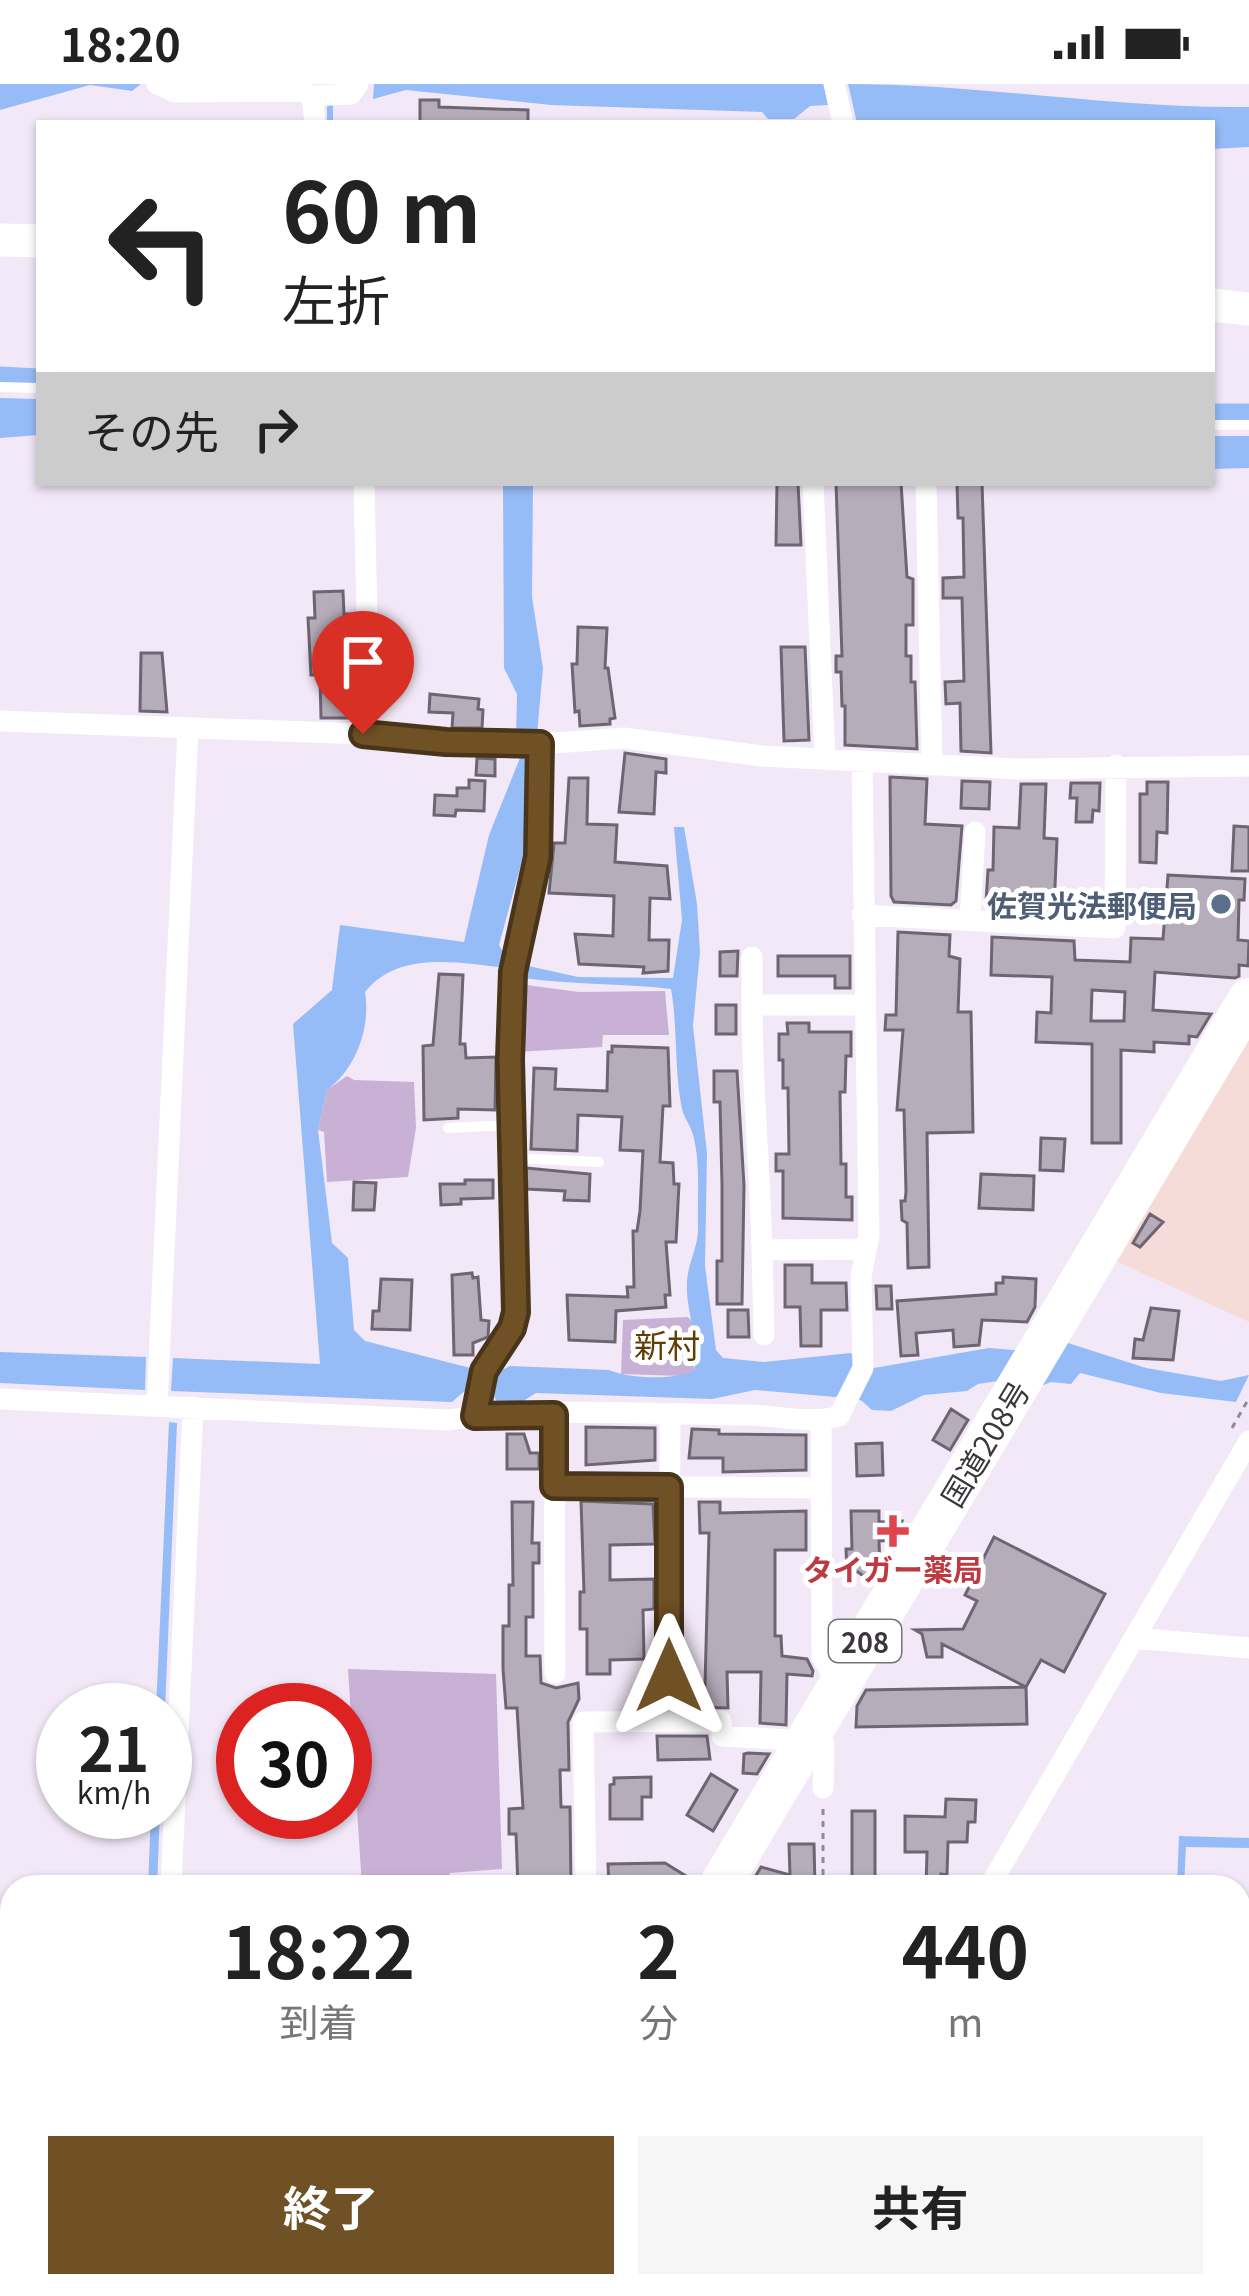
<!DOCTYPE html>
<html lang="ja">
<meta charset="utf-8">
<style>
:root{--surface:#fff;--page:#f6f6f6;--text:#222;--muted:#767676;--accent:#705126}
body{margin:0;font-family:Georgia,"Noto Sans JP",serif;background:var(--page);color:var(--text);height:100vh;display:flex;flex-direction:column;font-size:45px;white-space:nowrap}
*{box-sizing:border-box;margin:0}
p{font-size:39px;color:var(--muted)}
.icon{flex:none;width:66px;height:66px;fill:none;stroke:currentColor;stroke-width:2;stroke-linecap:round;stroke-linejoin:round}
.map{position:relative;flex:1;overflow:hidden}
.details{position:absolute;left:0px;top:1791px;width:1251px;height:423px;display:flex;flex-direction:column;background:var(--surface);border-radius:36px 36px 0 0;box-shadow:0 3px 9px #0004}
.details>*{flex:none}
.guide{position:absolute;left:36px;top:36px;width:1179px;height:366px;border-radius:0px;box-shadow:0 3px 9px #0004;background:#fff;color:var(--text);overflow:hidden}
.speed{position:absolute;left:36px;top:1599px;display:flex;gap:24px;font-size:60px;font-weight:700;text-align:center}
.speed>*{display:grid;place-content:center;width:156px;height:156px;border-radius:50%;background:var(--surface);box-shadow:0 3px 9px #0004;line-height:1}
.speed small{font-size:30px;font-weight:400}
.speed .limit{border:18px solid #d22;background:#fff;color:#111}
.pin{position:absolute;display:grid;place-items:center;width:102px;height:102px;color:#fff;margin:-123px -51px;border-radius:50% 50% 50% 0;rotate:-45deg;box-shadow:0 0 12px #0007}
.pin .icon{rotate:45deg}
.me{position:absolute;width:132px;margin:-66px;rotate:0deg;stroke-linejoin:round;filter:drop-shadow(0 0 9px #0008)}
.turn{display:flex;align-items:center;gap:42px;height:252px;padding:0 48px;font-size:54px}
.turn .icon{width:156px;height:156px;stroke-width:2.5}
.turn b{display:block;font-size:84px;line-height:102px}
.then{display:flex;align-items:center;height:114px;padding:0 48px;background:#0003;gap:24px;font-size:45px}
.eta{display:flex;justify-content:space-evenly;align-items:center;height:204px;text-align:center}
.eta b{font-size:72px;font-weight:700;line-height:84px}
.cta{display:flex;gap:24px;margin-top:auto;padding:24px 48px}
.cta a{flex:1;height:138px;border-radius:0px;background:var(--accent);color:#fff;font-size:48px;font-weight:700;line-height:138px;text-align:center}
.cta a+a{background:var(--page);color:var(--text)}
.status{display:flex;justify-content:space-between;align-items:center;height:84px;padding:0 60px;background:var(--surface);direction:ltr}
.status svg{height:33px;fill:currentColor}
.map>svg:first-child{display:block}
.industrial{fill:#f6dcd8}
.green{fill:#c9b1d6}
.water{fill:#96bcf7}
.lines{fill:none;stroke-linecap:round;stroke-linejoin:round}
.stream{stroke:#96bcf7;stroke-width:6}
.canal{stroke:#96bcf7;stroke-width:21}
.building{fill:#b6adbb;stroke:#6e6572;stroke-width:3;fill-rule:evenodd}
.path{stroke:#918a94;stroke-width:3;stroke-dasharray:6 6;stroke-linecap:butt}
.lane{stroke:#fff;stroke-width:10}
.street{stroke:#fff;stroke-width:21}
.secondary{stroke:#fff;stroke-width:33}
.highway{stroke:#fff;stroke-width:42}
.route-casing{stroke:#493519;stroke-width:30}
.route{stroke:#705126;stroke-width:21}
.service-dot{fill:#5c6f8a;stroke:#fff;stroke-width:4.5}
.health-dot{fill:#e0444e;stroke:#fff;stroke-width:4.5}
.labels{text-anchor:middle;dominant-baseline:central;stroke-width:10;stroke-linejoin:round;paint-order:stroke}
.shield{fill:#fff;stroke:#767377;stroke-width:3}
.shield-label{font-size:27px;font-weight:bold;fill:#3b373d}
.service-label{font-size:30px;font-weight:bold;fill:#4e5e75;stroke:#fff;text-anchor:end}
.street-label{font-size:30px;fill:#3b373d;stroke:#fff}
.health-label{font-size:30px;font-weight:bold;fill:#be3a42;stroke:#fff}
.neighbourhood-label{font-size:33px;fill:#603f07;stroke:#fff}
</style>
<div class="status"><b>18:20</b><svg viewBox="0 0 49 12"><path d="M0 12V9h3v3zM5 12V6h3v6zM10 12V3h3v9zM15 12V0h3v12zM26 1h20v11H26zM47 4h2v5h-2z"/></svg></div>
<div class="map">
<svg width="1249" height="2212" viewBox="0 0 1249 2212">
<rect width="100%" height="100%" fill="#f2e8f8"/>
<path class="industrial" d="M 1249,955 L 1249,1238 L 1109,1174 Z"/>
<path class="green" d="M 519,900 L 579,908 L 665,907 L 669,951 L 603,951 L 602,963 L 516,968 Z
M 347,992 L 354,996 L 414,998 L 416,1044 L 408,1093 L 327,1098 L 324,1048 L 318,1046 L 327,1006 Z
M 688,1233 L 694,1240 L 694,1288 L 682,1292 L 621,1290 L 623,1236 Z
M 348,1585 L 496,1590 L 502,1785 L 450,1789 L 444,1803 L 362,1803 Z"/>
<path class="water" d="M 0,0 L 141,0 L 132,7 L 90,1 L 0,26 Z
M 374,0 L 824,0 L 828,21 L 810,22 L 794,35 L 768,35 L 762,28 L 551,21 L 406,6 L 373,15 Z
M 848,0 C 982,0 1115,25 1249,23 L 1249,63 L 1212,65 L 1212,39 L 857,39 Z
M 0,314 L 39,315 L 39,351 L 0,354 Z
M 1212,352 L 1249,352 L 1249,384 L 1212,385 Z
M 503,399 L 533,399 L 532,513 L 543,584 L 537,650 L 516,654 L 517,610 L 504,584 Z
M 522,669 L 529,672 L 523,773 L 499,861 L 507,875 L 506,884 C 458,879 399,866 365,908 C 371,943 356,985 327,1006 L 318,1046 L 332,1159 L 348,1174 L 354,1246 L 365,1257 L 494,1290 L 510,1282 L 609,1286 C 632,1295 671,1296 694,1287 C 701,1255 685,1229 687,1197 C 688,1179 699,1161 698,1143 C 697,1113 701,1080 693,1051 C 691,1042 684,1034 682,1025 C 674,986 678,945 671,905 C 621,899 573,901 523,894 L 524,881 L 578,893 L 673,894 L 682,836 L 674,743 L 684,743 L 697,820 L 700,868 L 693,942 L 707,1069 L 705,1182 L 716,1266 L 723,1274 L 764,1278 L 851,1269 L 856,1277 L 874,1284 L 989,1264 L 1013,1266 L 1065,1258 L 1146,1284 L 1221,1297 L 1249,1291 L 1236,1318 L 1161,1309 L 1080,1289 L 1071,1300 L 1051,1298 L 1031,1306 L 998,1297 L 978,1300 L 967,1307 L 924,1311 L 891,1327 L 872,1326 L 862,1317 L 844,1309 L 835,1313 L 755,1306 L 712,1315 L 536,1309 L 520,1319 L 496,1319 L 493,1302 L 473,1300 L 452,1318 L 171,1307 L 173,1274 L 320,1280 L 293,940 L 332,906 L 340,841 L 464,858 L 489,751 Z
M 0,1268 L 146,1273 L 145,1306 L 0,1299 Z
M 169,1338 L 177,1339 L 165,1626 L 156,1626 Z
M 151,1728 L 160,1728 L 157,1803 L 148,1803 Z
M 1179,1752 L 1249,1754 L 1249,1764 L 1186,1763 L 1184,1803 L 1177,1803 Z"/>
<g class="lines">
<path class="stream" d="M 330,20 L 330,39"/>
<path class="canal" d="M 0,293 L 39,295
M 1212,330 L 1249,330"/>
</g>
<path class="building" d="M 420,16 L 439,16 L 439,23 L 528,26 L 528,39 L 420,39 Z
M 777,399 L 798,399 L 801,461 L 776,461 Z
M 836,399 L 901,399 L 907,493 L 913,495 L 913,541 L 906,541 L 906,572 L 911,572 L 911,598 L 915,598 L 917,665 L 845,661 L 845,622 L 842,622 L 841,588 L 836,588 L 836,572 L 842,572 Z
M 957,399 L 982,399 L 991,669 L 961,667 L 960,619 L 946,620 L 945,598 L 964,597 L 962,514 L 943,514 L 943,494 L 964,493 L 963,434 L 958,434 Z
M 343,507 L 344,530 L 352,530 L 349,634 L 321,634 L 320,591 L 311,591 L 308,534 L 315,534 L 314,508 Z
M 578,543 L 607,544 L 605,584 L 608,584 L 615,634 L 610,635 L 610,640 L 580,642 L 579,627 L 575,628 L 572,580 L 577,580 Z
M 781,563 L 805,563 L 809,656 L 784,657 Z
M 141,569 L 162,569 L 167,628 L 140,627 Z
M 430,610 L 479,615 L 478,625 L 483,626 L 482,644 L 452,644 L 453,629 L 429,628 Z
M 625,669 L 666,675 L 666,689 L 656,688 L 654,730 L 619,728 Z
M 477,674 L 495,675 L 495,692 L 476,691 Z
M 890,693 L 927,695 L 925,740 L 962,742 L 956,817 L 951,821 L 894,818 L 891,812 Z
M 569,694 L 588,694 L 587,740 L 617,741 L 615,778 L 667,782 L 670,815 L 650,814 L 649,856 L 669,856 L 668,887 L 643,889 L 644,883 L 579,880 L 575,850 L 613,852 L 614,812 L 549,809 L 554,759 L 565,759 Z
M 469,696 L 485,697 L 484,727 L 456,726 L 455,732 L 434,731 L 435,711 L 457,712 L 457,704 L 469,704 Z
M 962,697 L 990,698 L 989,725 L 961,724 Z
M 1147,698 L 1168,698 L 1167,749 L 1157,748 L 1156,779 L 1140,778 L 1140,710 L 1147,710 Z
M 1071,699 L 1100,699 L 1099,727 L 1093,726 L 1092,738 L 1076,738 L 1077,714 L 1070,714 Z
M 1021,700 L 1046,700 L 1044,754 L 1057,755 L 1054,826 L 993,823 L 986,818 L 988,786 L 993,786 L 994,743 L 1019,744 Z
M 1234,742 L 1249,743 L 1249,787 L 1232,787 Z
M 1168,791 L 1245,795 L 1244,816 L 1239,816 L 1238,856 L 1249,857 L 1248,882 L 1239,881 L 1239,892 L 1235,894 L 1155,888 L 1153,926 L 1211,930 L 1197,953 L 1189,952 L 1189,960 L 1154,958 L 1154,968 L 1121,966 L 1121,1059 L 1092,1059 L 1092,960 L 1036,958 L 1037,928 L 1051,929 L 1052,893 L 991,891 L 992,853 L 1074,857 L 1075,876 L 1130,878 L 1131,854 L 1163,855 ZM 1092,906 L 1125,908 L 1124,937 L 1091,937 Z
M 898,848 L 950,851 L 949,872 L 960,875 L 958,928 L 971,928 L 973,1048 L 927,1049 L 929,1183 L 908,1184 L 907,1139 L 902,1136 L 901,1117 L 905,1117 L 906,1108 L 904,1026 L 897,1026 L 903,946 L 885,946 L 886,931 L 896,931 Z
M 738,867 L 737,892 L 720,892 L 720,868 Z
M 778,872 L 850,872 L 850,904 L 835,904 L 835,892 L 778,892 Z
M 439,890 L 463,891 L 460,960 L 465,960 L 466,974 L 496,973 L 495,1026 L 458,1025 L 458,1034 L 424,1036 L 423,962 L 433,961 Z
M 716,921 L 736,921 L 736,950 L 716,950 Z
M 787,939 L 809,939 L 809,948 L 851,948 L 851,972 L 846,972 L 845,1008 L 840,1008 L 841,1080 L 846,1080 L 846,1113 L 852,1113 L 852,1136 L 783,1134 L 783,1087 L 776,1087 L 776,1070 L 789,1070 L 788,1004 L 783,1004 L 783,976 L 779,976 L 779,950 L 788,950 Z
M 612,962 L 668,964 L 670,1022 L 663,1022 L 660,1078 L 673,1079 L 674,1100 L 679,1100 L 676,1158 L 666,1158 L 670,1211 L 665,1211 L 666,1223 L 616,1227 L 615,1258 L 569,1256 L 567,1211 L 628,1213 L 627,1203 L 634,1203 L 633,1147 L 637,1147 L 640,1127 L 643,1067 L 620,1066 L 622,1033 L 578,1031 L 577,1067 L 531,1065 L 534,984 L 556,985 L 555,1005 L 607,1007 L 608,968 L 612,968 Z
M 714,987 L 737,987 L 744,1101 L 742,1220 L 717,1220 L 717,1177 L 722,1177 L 722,1101 L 720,1018 L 714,1018 Z
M 1041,1054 L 1065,1055 L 1063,1087 L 1040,1086 Z
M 526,1084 L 590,1090 L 589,1117 L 564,1116 L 565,1107 L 527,1105 Z
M 981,1090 L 1034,1092 L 1033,1126 L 979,1124 Z
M 465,1096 L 493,1096 L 493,1114 L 461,1115 L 461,1120 L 441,1121 L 440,1100 L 465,1100 Z
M 354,1098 L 376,1099 L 374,1126 L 353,1126 Z
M 1150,1130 L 1163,1138 L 1140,1163 L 1133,1159 Z
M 785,1181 L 812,1181 L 812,1199 L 846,1199 L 847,1226 L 821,1226 L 821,1262 L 801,1262 L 800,1223 L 785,1223 Z
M 472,1189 L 473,1194 L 478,1193 L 481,1236 L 489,1237 L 488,1253 L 473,1259 L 473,1271 L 454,1271 L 452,1191 Z
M 1003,1193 L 1036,1195 L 1035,1223 L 1027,1238 L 982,1236 L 979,1261 L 954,1263 L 953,1246 L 916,1249 L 918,1271 L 901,1272 L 897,1217 L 996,1210 L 996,1199 L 1003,1199 Z
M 381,1195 L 412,1196 L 410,1246 L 372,1245 L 373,1227 L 379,1227 Z
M 876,1202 L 891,1202 L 892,1225 L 877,1225 Z
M 1151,1224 L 1179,1227 L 1173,1276 L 1133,1274 L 1135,1255 L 1143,1256 Z
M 728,1226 L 748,1226 L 749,1253 L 728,1253 Z
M 951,1325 L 968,1336 L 950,1366 L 933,1356 Z
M 586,1343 L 655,1344 L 655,1376 L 586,1381 Z
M 692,1345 L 719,1346 L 719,1350 L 806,1351 L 806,1386 L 723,1388 L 723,1374 L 689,1374 Z
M 507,1350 L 524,1350 L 530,1369 L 539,1369 L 539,1385 L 507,1385 Z
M 882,1359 L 883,1391 L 857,1392 L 856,1360 Z
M 581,1417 L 653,1420 L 655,1460 L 610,1461 L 610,1496 L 654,1495 L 654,1525 L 643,1526 L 644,1575 L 610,1576 L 610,1590 L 587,1590 L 587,1545 L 580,1545 L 580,1508 L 584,1508 Z
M 512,1418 L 533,1418 L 532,1459 L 539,1459 L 539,1479 L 533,1479 L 533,1533 L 526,1533 L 526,1572 L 540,1572 L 541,1599 L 556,1604 L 578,1599 L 579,1615 L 568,1638 L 569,1686 L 560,1686 L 561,1723 L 570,1723 L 571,1803 L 518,1803 L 516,1750 L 509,1750 L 509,1725 L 523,1724 L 517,1624 L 506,1624 L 503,1585 L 503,1542 L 509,1542 L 509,1501 L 513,1501 Z
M 699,1418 L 720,1418 L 720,1429 L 806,1427 L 806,1466 L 775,1466 L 775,1552 L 781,1552 L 782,1572 L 807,1575 L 813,1587 L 812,1592 L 787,1590 L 786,1641 L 760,1639 L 761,1588 L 727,1588 L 728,1624 L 657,1622 L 657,1602 L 670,1607 L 683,1601 L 705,1601 L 709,1449 L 700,1449 Z
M 851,1427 L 879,1427 L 879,1438 L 902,1437 L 896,1456 L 879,1457 L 880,1484 L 871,1498 L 858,1488 L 847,1488 L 846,1465 L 852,1465 Z
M 994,1453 L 1105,1510 L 1064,1588 L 1041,1576 L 1026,1603 L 1027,1640 L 856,1643 L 857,1622 L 866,1606 L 1026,1603 L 942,1560 L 942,1573 L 927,1573 L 922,1550 L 915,1546 L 963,1545 L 977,1517 L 965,1511 Z
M 657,1652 L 707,1652 L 710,1675 L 658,1676 Z
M 744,1670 L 748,1669 L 769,1670 L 757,1690 L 743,1689 Z
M 711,1690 L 737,1706 L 713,1747 L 687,1731 Z
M 651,1693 L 651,1713 L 642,1713 L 642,1735 L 610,1735 L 610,1701 L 614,1700 L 614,1694 Z
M 946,1715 L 976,1716 L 975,1738 L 968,1738 L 967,1758 L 948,1758 L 947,1791 L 941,1790 L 941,1803 L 926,1803 L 927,1768 L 905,1768 L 905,1732 L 945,1733 Z
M 852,1727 L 875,1727 L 875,1799 L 852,1798 Z
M 789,1760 L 814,1760 L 815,1803 L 749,1803 L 761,1783 L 790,1791 Z
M 665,1779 L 686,1792 L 679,1803 L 609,1803 L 608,1780 Z"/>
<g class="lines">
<path class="path" d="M 1232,1344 L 1249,1314
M 823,1803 L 823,1724
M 728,2212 L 734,2202"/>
<path class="lane" d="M 0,303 L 39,304
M 1212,341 L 1249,341
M 448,1044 L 510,1041
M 512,1074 L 599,1078"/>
<path class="street" d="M 157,0 L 175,8 L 301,7 L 312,12 L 351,10 L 358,0
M 834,0 L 843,39
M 312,12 L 315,39
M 813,399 L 825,676
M 926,399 L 932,681
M 0,637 L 363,650 L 446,659 L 540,660 L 624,654 L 762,672 L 1020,685 L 1249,682
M 363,650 L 367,535 L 364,399
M 862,831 L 1115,844 L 1116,681
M 970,836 L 975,748
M 752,873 L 752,921
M 865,921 L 752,921 C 752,1003 760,1084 762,1166 L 866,1165
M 762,1166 L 764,1251
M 0,1315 L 448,1336 C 545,1322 648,1331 747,1331 C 777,1331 809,1341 839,1332 L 863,1284 L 861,1193 L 869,1151 L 862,679
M 157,1321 L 188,644
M 554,1331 L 555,1589
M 475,1332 L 484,1287 L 512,1244 L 516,1228 L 510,1041 L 513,888 L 538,773 L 540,660
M 821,1338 L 822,1573 L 839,1602
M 554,1402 L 821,1404
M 1134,1554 L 1249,1564
M 669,1592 L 670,1331
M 817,1642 L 824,1661 L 823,1704
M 171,1803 L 193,1323
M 586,1803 L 583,1638 L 721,1637 L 722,1652 L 790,1656 L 802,1665
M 989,1803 L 1249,1357
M 0,2011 L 12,2011
M 297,2212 L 297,2202
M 827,2212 L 830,2202"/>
<path class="secondary" d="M 0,156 L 39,157
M 1212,221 L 1249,225"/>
<path class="highway" d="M 719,1803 L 1249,915
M 471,2212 L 477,2202"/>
</g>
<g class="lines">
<g class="route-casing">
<path id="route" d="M 363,650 L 446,658 L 540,660 L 538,773 L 513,888 L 510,975 L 516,1228 L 512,1244 L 484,1287 L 475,1332 L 554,1331 L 554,1402 L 669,1403 L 669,1592"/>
</g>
<use href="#route" class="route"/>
</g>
<circle class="service-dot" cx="1221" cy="820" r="12"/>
<path class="health-dot" d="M887 1429h12v12h12v12h-12v12h-12v-12h-12v-12h12z"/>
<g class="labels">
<rect class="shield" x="829" y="1536" width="72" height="42" rx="9"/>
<g class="shield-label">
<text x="865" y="1557">208</text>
</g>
<g class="service-label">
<text x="1197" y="820">佐賀光法郵便局</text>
</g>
<g class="street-label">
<text transform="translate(984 1359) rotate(-59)">国道208号</text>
</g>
<g class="health-label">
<text x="893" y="1484">タイガー薬局</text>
</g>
<g class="neighbourhood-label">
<text x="667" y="1260">新村</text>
</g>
</g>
</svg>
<div class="speed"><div>21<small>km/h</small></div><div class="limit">30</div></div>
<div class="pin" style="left:363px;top:650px;background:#d93025"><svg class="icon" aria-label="arrive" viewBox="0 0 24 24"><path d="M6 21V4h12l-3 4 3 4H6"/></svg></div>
<svg class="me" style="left:669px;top:1592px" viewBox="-20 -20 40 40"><path d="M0-17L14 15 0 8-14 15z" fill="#705126" stroke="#fff" stroke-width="4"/></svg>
<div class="guide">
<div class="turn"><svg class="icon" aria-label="left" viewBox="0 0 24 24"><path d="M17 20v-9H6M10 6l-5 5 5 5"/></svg><div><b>60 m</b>左折</div></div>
<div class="then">その先<svg class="icon" aria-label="right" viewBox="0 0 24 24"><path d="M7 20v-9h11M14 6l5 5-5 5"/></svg></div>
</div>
<section class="details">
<div class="eta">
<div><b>18:22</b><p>到着</p></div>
<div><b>2</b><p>分</p></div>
<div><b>440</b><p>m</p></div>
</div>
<div class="cta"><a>終了</a><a>共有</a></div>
</section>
</div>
